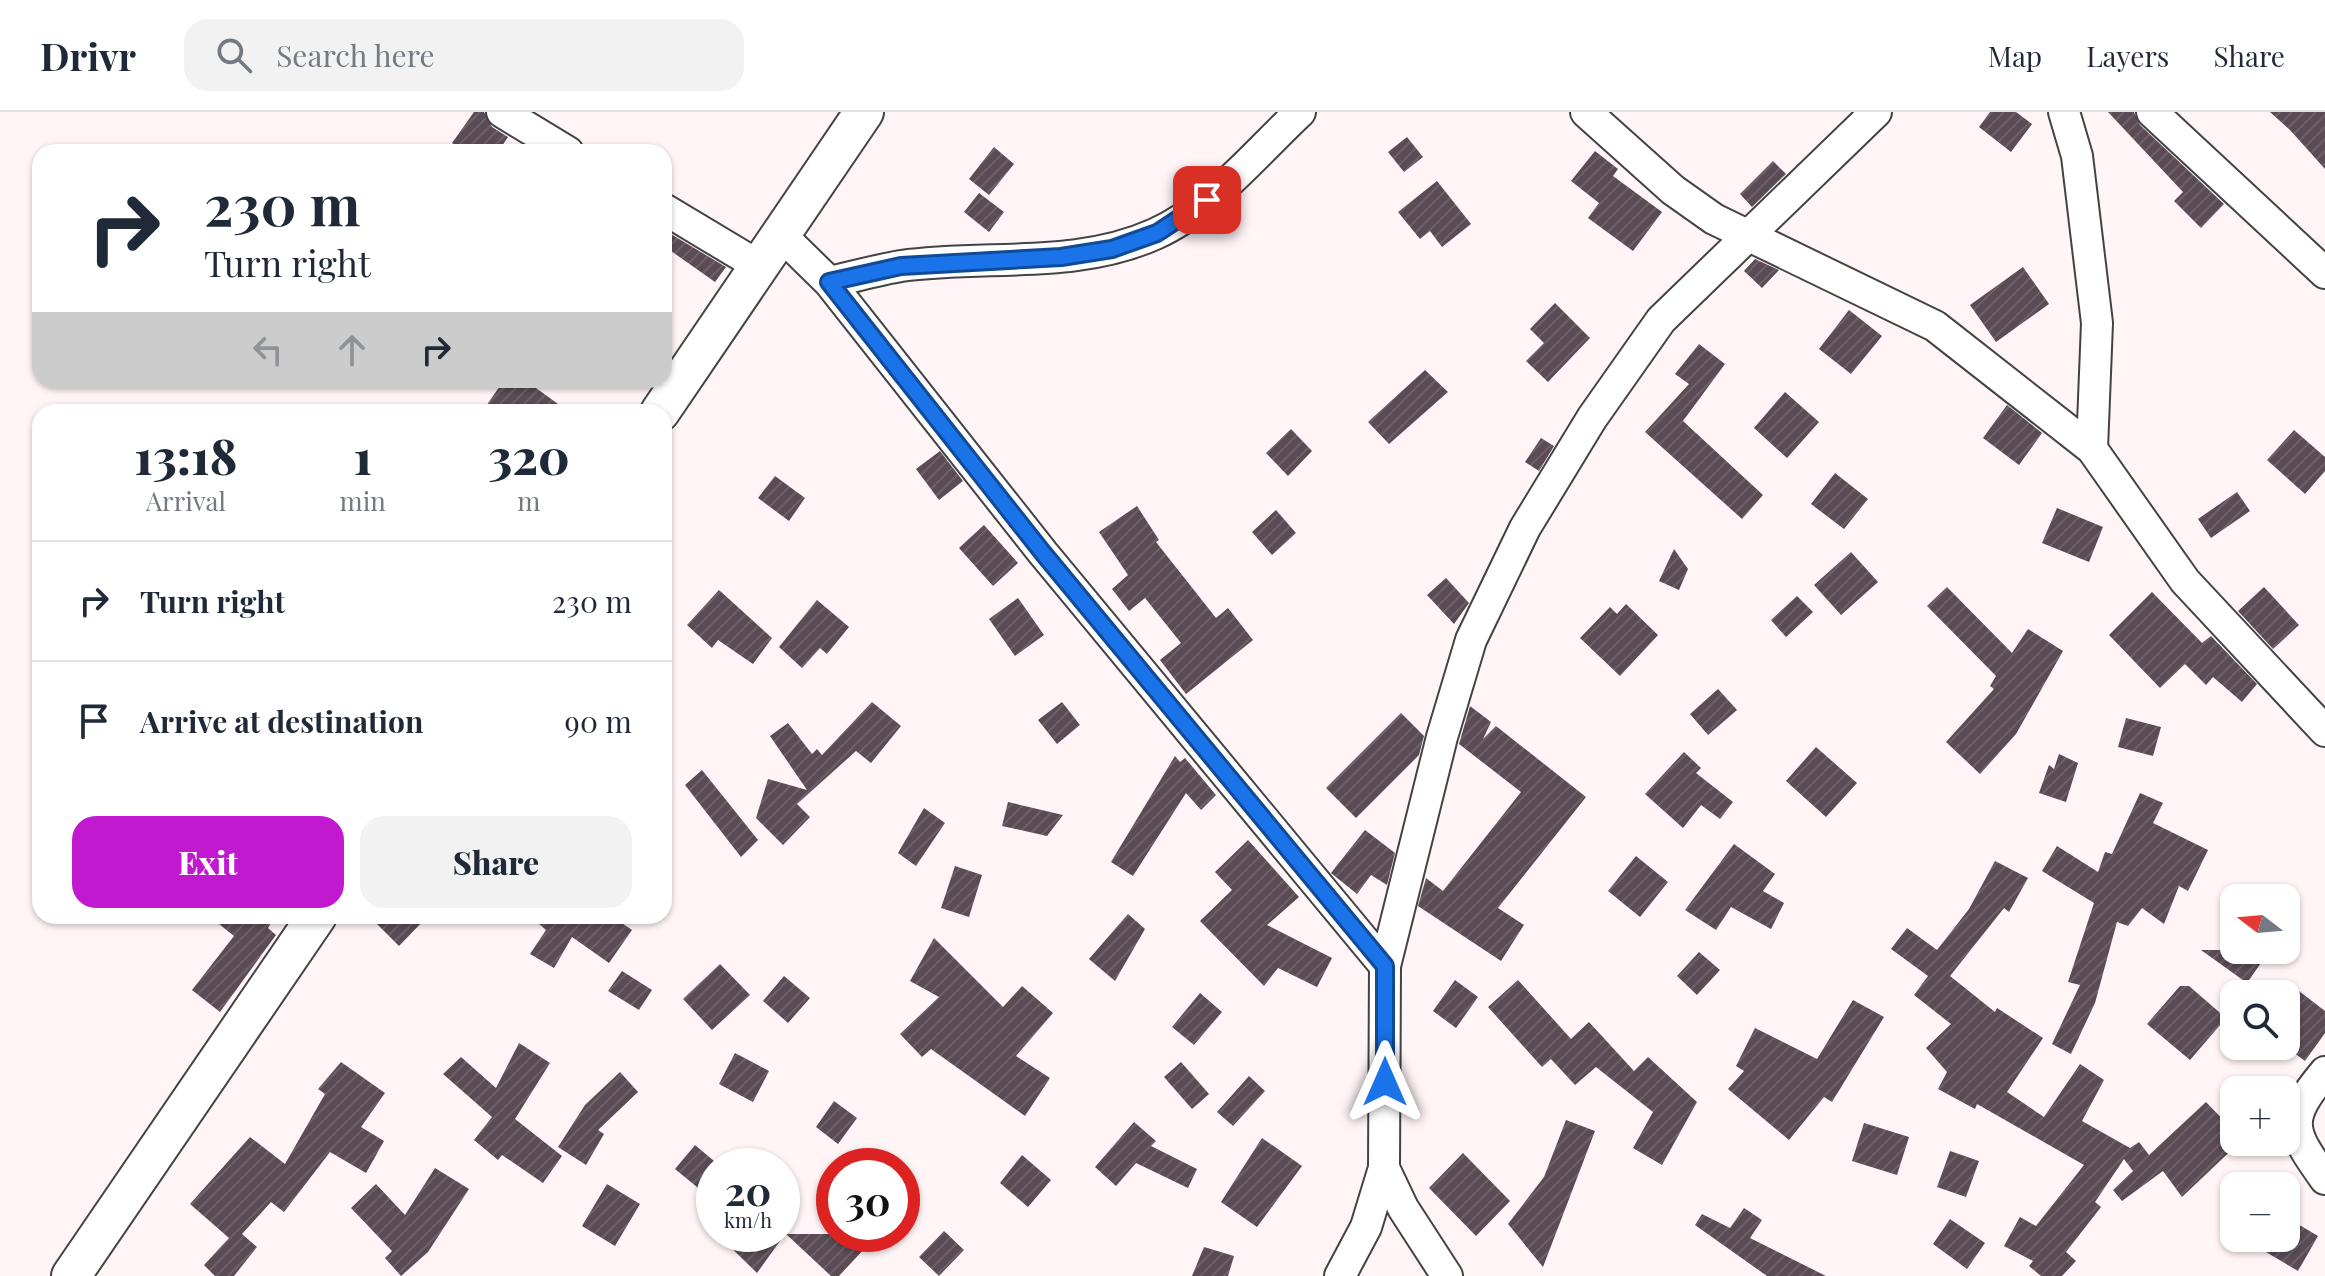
<!DOCTYPE html>
<meta charset="utf-8">
<style>
:root{--surface:#fff;--page:#f2f2f3;--text:#1f2937;--muted:#747a83;--line:#e0e1e3;--accent:#c119d0}
body{margin:0;font-family:"Playfair Display",serif;background:var(--page);color:var(--text);height:100vh;display:flex;flex-direction:column;font-size:30px;white-space:nowrap}
*{box-sizing:border-box;margin:0}
p{font-size:26px;color:var(--muted)}
.icon{flex:none;width:44px;height:44px;fill:none;stroke:currentColor;stroke-width:2;stroke-linecap:round;stroke-linejoin:round}
.map{position:relative;flex:1;overflow:hidden}
.panel{position:absolute;left:32px;top:292px;width:640px;height:520px;display:flex;flex-direction:column;background:var(--surface);border-radius:24px;box-shadow:0 2px 6px #0004}
.panel>*{flex:none}
.hud{position:absolute;left:32px;top:32px;width:640px;height:244px;border-radius:24px;box-shadow:0 2px 6px #0004;background:#fff;color:var(--text);overflow:hidden}
.needle{width:52px;rotate:286deg}
.buttons{position:absolute;left:2220px;top:772px;display:grid;gap:16px}
.buttons a{display:grid;place-items:center;width:80px;height:80px;border-radius:16px;background:var(--surface);box-shadow:0 2px 6px #0004;font-size:40px}
.speed{position:absolute;left:696px;top:1036px;display:flex;gap:16px;font-size:40px;font-weight:700;text-align:center}
.speed>*{display:grid;place-content:center;width:104px;height:104px;border-radius:50%;background:var(--surface);box-shadow:0 2px 6px #0004;line-height:1}
.speed small{font-size:20px;font-weight:400}
.speed .limit{border:12px solid #d22;background:#fff;color:#111}
.pin{position:absolute;display:grid;place-items:center;width:68px;height:68px;color:#fff;margin:-34px;border-radius:16px;box-shadow:0 4px 12px #0006}
.me{position:absolute;width:88px;margin:-44px;rotate:0deg;stroke-linejoin:round;filter:drop-shadow(0 0 6px #0008)}
.turn{display:flex;align-items:center;gap:28px;height:168px;padding:0 40px;font-size:36px}
.turn .icon{width:104px;height:104px;stroke-width:2.5}
.turn b{display:block;font-size:56px;line-height:68px}
.lanes{display:flex;align-items:center;height:76px;padding:0 40px;background:#0003;justify-content:center;gap:40px;direction:ltr}
.lanes .off{opacity:.35}
.eta{display:flex;justify-content:space-evenly;align-items:center;height:136px;text-align:center}
.eta b{font-size:48px;font-weight:800;line-height:56px}
.primary-button{display:flex;gap:16px;margin-top:auto;padding:16px 40px}
.primary-button a{flex:1;height:92px;border-radius:24px;background:var(--accent);color:#fff;font-size:32px;font-weight:800;line-height:92px;text-align:center}
.primary-button a+a{background:var(--page);color:var(--text)}
ul{padding:0;list-style:none}
li{display:flex;align-items:center;gap:24px;height:120px;padding:0 40px;border-top:2px solid var(--line)}
li div{flex:1}
li b{display:block;font-size:30px}
li em{font-style:normal}
header{display:flex;align-items:center;gap:48px;box-sizing:border-box;height:112px;padding:0 40px;background:var(--surface);border-bottom:2px solid var(--line)}
header strong{font-size:38px}
nav{display:flex;gap:44px;margin-inline-start:auto;font-size:28px}
.search{width:560px;height:72px;background:var(--page);display:flex;align-items:center;gap:20px;box-sizing:border-box;padding:0 28px;border-radius:24px;color:var(--muted);font-size:30px}
.map>svg:first-child{display:block}
.building{fill:url(#building-hatch)}
.lines{fill:none;stroke-linecap:round;stroke-linejoin:round}
.minor-casing{stroke:#434343;stroke-width:34}
.tertiary-casing{stroke:#434343;stroke-width:42}
.minor{stroke:#fff;stroke-width:30}
.tertiary{stroke:#fff;stroke-width:38}
.route-casing{stroke:#114b97;stroke-width:20}
.route{stroke:#1a73e8;stroke-width:14}
</style>
<header>
<strong>Drivr</strong>
<div class="search"><svg class="icon" aria-label="search" viewBox="0 0 24 24"><circle cx="10" cy="10" r="6"/><path d="M15 15l6 6"/></svg>Search here</div>
<nav><a>Map</a><a>Layers</a><a>Share</a></nav>
</header>
<div class="map">
<svg width="2325" height="1164" viewBox="0 0 2325 1164">
<defs>
<pattern id="building-hatch" width="6" height="6" patternUnits="userSpaceOnUse" patternTransform="scale(2)"><rect width="6" height="6" fill="#5a4b55"/><path d="M-1 1l2-2M0 6l6-6M5 7l2-2" fill="none" stroke="#6d6169"/></pattern>
</defs>
<rect width="100%" height="100%" fill="#fff4f6"/>
<path class="building" d="M 474,0 L 484,0 L 492,15 L 508,25 L 498,40 L 465,40 L 452,31 Z
M 1990,0 L 2016,0 L 2032,12 L 2011,40 L 1979,15 Z
M 2108,0 L 2134,0 L 2140,13 L 2224,92 L 2201,116 L 2174,89 L 2183,80 Z
M 2270,0 L 2325,0 L 2325,57 L 2290,18 Z
M 1407,25 L 1423,45 L 1404,60 L 1388,40 Z
M 994,35 L 1014,52 L 989,83 L 969,67 Z
M 1595,39 L 1618,57 L 1613,64 L 1662,100 L 1633,139 L 1588,106 L 1599,91 L 1571,69 Z
M 1773,49 L 1786,62 L 1752,95 L 1740,82 Z
M 1437,69 L 1471,112 L 1442,135 L 1430,119 L 1420,127 L 1398,100 Z
M 979,81 L 1004,100 L 989,120 L 964,100 Z
M 664,118 L 726,155 L 715,170 L 664,134 Z
M 1755,147 L 1779,158 L 1762,176 L 1744,159 Z
M 2023,155 L 2049,192 L 1996,230 L 1970,193 Z
M 1555,191 L 1590,226 L 1548,270 L 1526,249 L 1544,231 L 1530,217 Z
M 1849,198 L 1882,224 L 1851,262 L 1819,237 Z
M 1699,232 L 1725,252 L 1683,309 L 1763,383 L 1742,407 L 1645,320 L 1689,272 L 1675,262 Z
M 1425,258 L 1448,280 L 1389,332 L 1368,310 Z
M 504,268 L 525,268 L 569,300 L 482,300 Z
M 1785,280 L 1819,310 L 1787,346 L 1754,316 Z
M 2007,293 L 2042,321 L 2019,353 L 1983,326 Z
M 1291,317 L 1312,339 L 1288,364 L 1266,341 Z
M 2294,318 L 2325,345 L 2325,359 L 2305,382 L 2267,348 Z
M 1541,326 L 1554,334 L 1539,359 L 1525,350 Z
M 940,339 L 963,369 L 939,388 L 916,357 Z
M 1835,361 L 1868,387 L 1844,417 L 1811,392 Z
M 775,364 L 805,386 L 789,409 L 758,386 Z
M 2237,380 L 2250,399 L 2211,426 L 2198,407 Z
M 1137,394 L 1159,428 L 1156,430 L 1216,506 L 1228,496 L 1253,528 L 1186,582 L 1160,548 L 1181,531 L 1145,486 L 1129,499 L 1112,477 L 1128,463 L 1099,420 Z
M 2057,396 L 2103,415 L 2089,450 L 2042,431 Z
M 1276,398 L 1296,421 L 1272,443 L 1252,420 Z
M 984,413 L 1018,451 L 993,474 L 959,436 Z
M 1674,437 L 1688,457 L 1679,478 L 1659,469 Z
M 1851,440 L 1878,470 L 1841,503 L 1814,473 Z
M 1446,466 L 1469,491 L 1454,512 L 1427,483 Z
M 1947,475 L 2012,541 L 2028,517 L 2063,539 L 2016,622 L 1980,662 L 1946,630 L 1994,577 L 1990,574 L 1996,564 L 1927,494 Z
M 2264,475 L 2299,513 L 2273,537 L 2238,499 Z
M 719,478 L 772,526 L 753,552 L 718,528 L 712,536 L 687,513 Z
M 2152,480 L 2202,531 L 2211,524 L 2257,572 L 2242,590 L 2213,565 L 2206,573 L 2185,552 L 2160,576 L 2109,523 Z
M 1797,484 L 1813,500 L 1786,525 L 1771,508 Z
M 1018,486 L 1044,523 L 1015,544 L 989,507 Z
M 817,488 L 849,515 L 827,542 L 820,536 L 802,556 L 779,535 Z
M 1626,492 L 1658,523 L 1620,564 L 1580,526 L 1610,495 L 1617,502 Z
M 1718,577 L 1737,598 L 1708,623 L 1690,602 Z
M 872,590 L 901,614 L 871,651 L 856,639 L 797,692 L 810,705 L 783,733 L 756,706 L 768,667 L 807,678 L 770,624 L 788,611 L 812,642 L 817,637 L 822,643 Z
M 1062,590 L 1080,613 L 1057,632 L 1038,608 Z
M 1470,594 L 1491,610 L 1483,627 L 1496,614 L 1586,685 L 1498,796 L 1524,813 L 1501,849 L 1418,794 L 1426,766 L 1443,779 L 1521,680 L 1459,632 Z
M 1401,601 L 1424,624 L 1419,643 L 1356,706 L 1326,676 Z
M 2126,606 L 2161,615 L 2153,644 L 2118,635 Z
M 1816,635 L 1857,671 L 1826,705 L 1786,669 Z
M 1684,640 L 1701,656 L 1696,661 L 1733,690 L 1720,707 L 1701,693 L 1683,716 L 1645,682 Z
M 2059,642 L 2078,651 L 2066,690 L 2039,681 L 2049,653 L 2054,657 Z
M 1175,644 L 1180,650 L 1185,646 L 1216,683 L 1201,698 L 1186,681 L 1133,764 L 1111,750 Z
M 702,658 L 758,728 L 741,745 L 685,673 Z
M 2140,681 L 2163,691 L 2153,711 L 2208,738 L 2188,779 L 2179,774 L 2164,812 L 2142,796 L 2128,814 L 2117,810 L 2095,891 L 2071,942 L 2052,932 L 2080,873 L 2068,870 L 2094,791 L 2042,759 L 2057,734 L 2098,760 L 2105,740 L 2112,742 Z
M 1008,690 L 1063,703 L 1047,724 L 1002,714 Z
M 924,696 L 945,711 L 916,754 L 898,741 Z
M 1365,718 L 1395,741 L 1387,773 L 1371,763 L 1357,782 L 1331,761 Z
M 1248,728 L 1299,785 L 1267,813 L 1332,846 L 1317,875 L 1278,856 L 1264,874 L 1200,809 L 1232,778 L 1215,760 Z
M 1734,732 L 1775,762 L 1763,779 L 1784,791 L 1771,817 L 1731,795 L 1716,818 L 1685,798 Z
M 1636,744 L 1668,770 L 1640,805 L 1608,779 Z
M 1995,749 L 2028,766 L 2009,800 L 2004,796 L 1950,864 L 1995,900 L 1997,896 L 2043,926 L 2007,980 L 2044,1005 L 2080,952 L 2104,968 L 2082,1009 L 2130,1036 L 2139,1030 L 2149,1043 L 2206,990 L 2234,1019 L 2234,1030 L 2240,1030 L 2182,1085 L 2163,1059 L 2122,1089 L 2113,1078 L 2133,1059 L 2124,1047 L 2095,1090 L 2101,1095 L 2066,1140 L 2076,1149 L 2062,1164 L 2041,1164 L 2029,1154 L 2033,1149 L 2004,1134 L 2020,1105 L 2036,1114 L 2084,1053 L 1977,992 L 1975,997 L 1938,977 L 1947,960 L 1926,936 L 1951,912 L 1914,883 L 1928,864 L 1891,837 L 1907,816 L 1937,838 L 1969,797 Z
M 955,754 L 982,763 L 969,805 L 941,796 Z
M 1128,802 L 1145,817 L 1115,869 L 1089,847 Z
M 209,804 L 275,804 L 268,816 L 276,823 L 220,900 L 192,878 L 234,824 Z
M 369,804 L 428,804 L 399,834 Z
M 530,804 L 612,804 L 632,818 L 609,851 L 572,825 L 554,856 L 530,842 L 546,818 Z
M 934,826 L 1003,895 L 1022,874 L 1053,901 L 1016,944 L 1050,966 L 1025,1004 L 931,937 L 922,945 L 900,922 L 939,885 L 910,869 Z
M 2201,838 L 2270,838 L 2247,871 Z
M 1699,840 L 1720,858 L 1697,883 L 1677,864 Z
M 720,852 L 750,883 L 712,918 L 683,887 Z
M 622,859 L 652,878 L 639,898 L 608,879 Z
M 784,864 L 810,886 L 788,911 L 763,889 Z
M 1455,868 L 1478,885 L 1456,916 L 1433,899 Z
M 1518,868 L 1571,927 L 1589,910 L 1634,959 L 1648,945 L 1697,990 L 1662,1053 L 1633,1036 L 1653,1000 L 1596,955 L 1575,973 L 1551,947 L 1542,955 L 1488,895 Z
M 2286,869 L 2325,899 L 2325,921 L 2305,949 L 2286,935 Z
M 2180,874 L 2189,874 L 2226,906 L 2190,948 L 2147,912 Z
M 1200,881 L 1222,900 L 1194,933 L 1172,915 Z
M 1853,888 L 1884,905 L 1832,990 L 1824,985 L 1789,1028 L 1728,977 L 1744,959 L 1736,954 L 1755,916 L 1817,947 Z
M 519,931 L 550,951 L 515,1007 L 562,1044 L 543,1071 L 502,1043 L 498,1048 L 474,1028 L 492,1005 L 443,962 L 461,945 L 496,976 Z
M 735,941 L 769,959 L 753,990 L 719,972 Z
M 341,950 L 385,981 L 361,1015 L 384,1029 L 366,1061 L 330,1040 L 284,1100 L 271,1090 L 242,1122 L 257,1135 L 234,1164 L 215,1164 L 204,1153 L 229,1126 L 190,1092 L 250,1025 L 285,1052 L 325,982 L 318,977 Z
M 1181,950 L 1209,982 L 1192,997 L 1164,965 Z
M 620,960 L 638,980 L 598,1018 L 604,1022 L 586,1053 L 558,1035 L 585,993 Z
M 1249,964 L 1265,979 L 1233,1014 L 1217,1000 Z
M 834,989 L 857,1006 L 838,1032 L 816,1015 Z
M 1566,1008 L 1595,1019 L 1543,1155 L 1508,1112 L 1544,1065 Z
M 1134,1010 L 1156,1029 L 1151,1034 L 1197,1057 L 1188,1076 L 1136,1051 L 1116,1074 L 1095,1055 Z
M 1864,1011 L 1909,1025 L 1897,1063 L 1852,1049 Z
M 1262,1026 L 1302,1054 L 1257,1115 L 1221,1090 Z
M 695,1033 L 714,1049 L 714,1089 L 675,1057 Z
M 1950,1039 L 1979,1049 L 1966,1085 L 1937,1075 Z
M 1463,1041 L 1510,1089 L 1476,1124 L 1429,1076 Z
M 1022,1043 L 1051,1068 L 1028,1095 L 1000,1071 Z
M 435,1056 L 469,1077 L 428,1140 L 401,1164 L 385,1146 L 392,1139 L 351,1096 L 376,1072 L 405,1103 Z
M 607,1072 L 640,1092 L 615,1134 L 582,1114 Z
M 1744,1096 L 1762,1108 L 1750,1126 L 1826,1164 L 1767,1164 L 1695,1113 L 1702,1102 L 1730,1116 Z
M 2286,1105 L 2318,1124 L 2298,1159 L 2242,1126 L 2286,1126 Z
M 1950,1107 L 1985,1131 L 1967,1157 L 1933,1132 Z
M 944,1119 L 964,1138 L 939,1164 L 919,1145 Z
M 717,1122 L 785,1122 L 757,1161 Z
M 786,1122 L 878,1122 L 839,1164 L 831,1164 Z
M 1204,1135 L 1234,1144 L 1228,1164 L 1192,1164 Z"/>
<g class="lines">
<g class="minor-casing">
<path id="minor" d="M 502,0 L 568,40
M 1586,0 L 1673,78 L 1714,107 L 1935,214 L 2092,337
M 2064,0 L 2077,44 L 2097,211 L 2092,337 L 2185,469 L 2325,619
M 2152,0 L 2325,161
M 664,97 L 759,154
M 781,123 L 829,170 L 1043,441 L 1385,854
M 829,170 C 853,165 877,158 901,154 C 986,142 1075,158 1155,122 C 1211,97 1256,41 1300,0
M 2325,960 C 2285,1008 2290,1018 2325,1067
M 1340,1164 L 1366,1115 L 1384,1056
M 1447,1164 L 1403,1096 L 1384,1056 L 1385,854 L 1442,625 L 1471,528 L 1525,416 L 1592,306 L 1661,208 L 1876,0"/>
</g>
<g class="tertiary-casing">
<path id="tertiary" d="M 660,300 L 864,0
M 71,1164 L 317,804"/>
</g>
<use href="#minor" class="minor"/>
<use href="#tertiary" class="tertiary"/>
</g>
<g class="lines">
<g class="route-casing">
<path id="route" d="M 1207,88 L 1157,121 L 1112,137 L 1061,145 L 901,154 L 829,170 L 1043,441 L 1385,854 L 1385,970"/>
</g>
<use href="#route" class="route"/>
</g>
</svg>
<div class="buttons">
<a><svg class="needle" viewBox="-14 -14 28 28"><path d="M0-13l5 13h-10z" fill="#e53935"/><path d="M0 13l5-13h-10z" fill="#747a83"/></svg></a>
<a><svg class="icon" aria-label="search" viewBox="0 0 24 24"><circle cx="10" cy="10" r="6"/><path d="M15 15l6 6"/></svg></a>
<a>+</a>
<a>−</a>
</div>
<div class="speed"><div>20<small>km/h</small></div><div class="limit">30</div></div>
<div class="pin" style="left:1207px;top:88px;background:#d93025"><svg class="icon" aria-label="arrive" viewBox="0 0 24 24"><path d="M6 21V4h12l-3 4 3 4H6"/></svg></div>
<svg class="me" style="left:1385px;top:970px" viewBox="-20 -20 40 40"><path d="M0-17L14 15 0 8-14 15z" fill="#1a73e8" stroke="#fff" stroke-width="4"/></svg>
<div class="hud">
<div class="turn"><svg class="icon" aria-label="right" viewBox="0 0 24 24"><path d="M7 20v-9h11M14 6l5 5-5 5"/></svg><div><b>230 m</b>Turn right</div></div>
<div class="lanes"><svg class="icon off" aria-label="left" viewBox="0 0 24 24"><path d="M17 20v-9H6M10 6l-5 5 5 5"/></svg><svg class="icon off" aria-label="ahead" viewBox="0 0 24 24"><path d="M12 20V5M6 11l6-6 6 6"/></svg><svg class="icon" aria-label="right" viewBox="0 0 24 24"><path d="M7 20v-9h11M14 6l5 5-5 5"/></svg></div>
</div>
<section class="panel">
<div class="eta">
<div><b>13:18</b><p>Arrival</p></div>
<div><b>1</b><p>min</p></div>
<div><b>320</b><p>m</p></div>
</div>
<ul>
<li><svg class="icon" aria-label="right" viewBox="0 0 24 24"><path d="M7 20v-9h11M14 6l5 5-5 5"/></svg><div><b>Turn right</b></div><em>230 m</em></li>
<li><svg class="icon" aria-label="arrive" viewBox="0 0 24 24"><path d="M6 21V4h12l-3 4 3 4H6"/></svg><div><b>Arrive at destination</b></div><em>90 m</em></li>
</ul>
<div class="primary-button"><a>Exit</a><a>Share</a></div>
</section>
</div>
